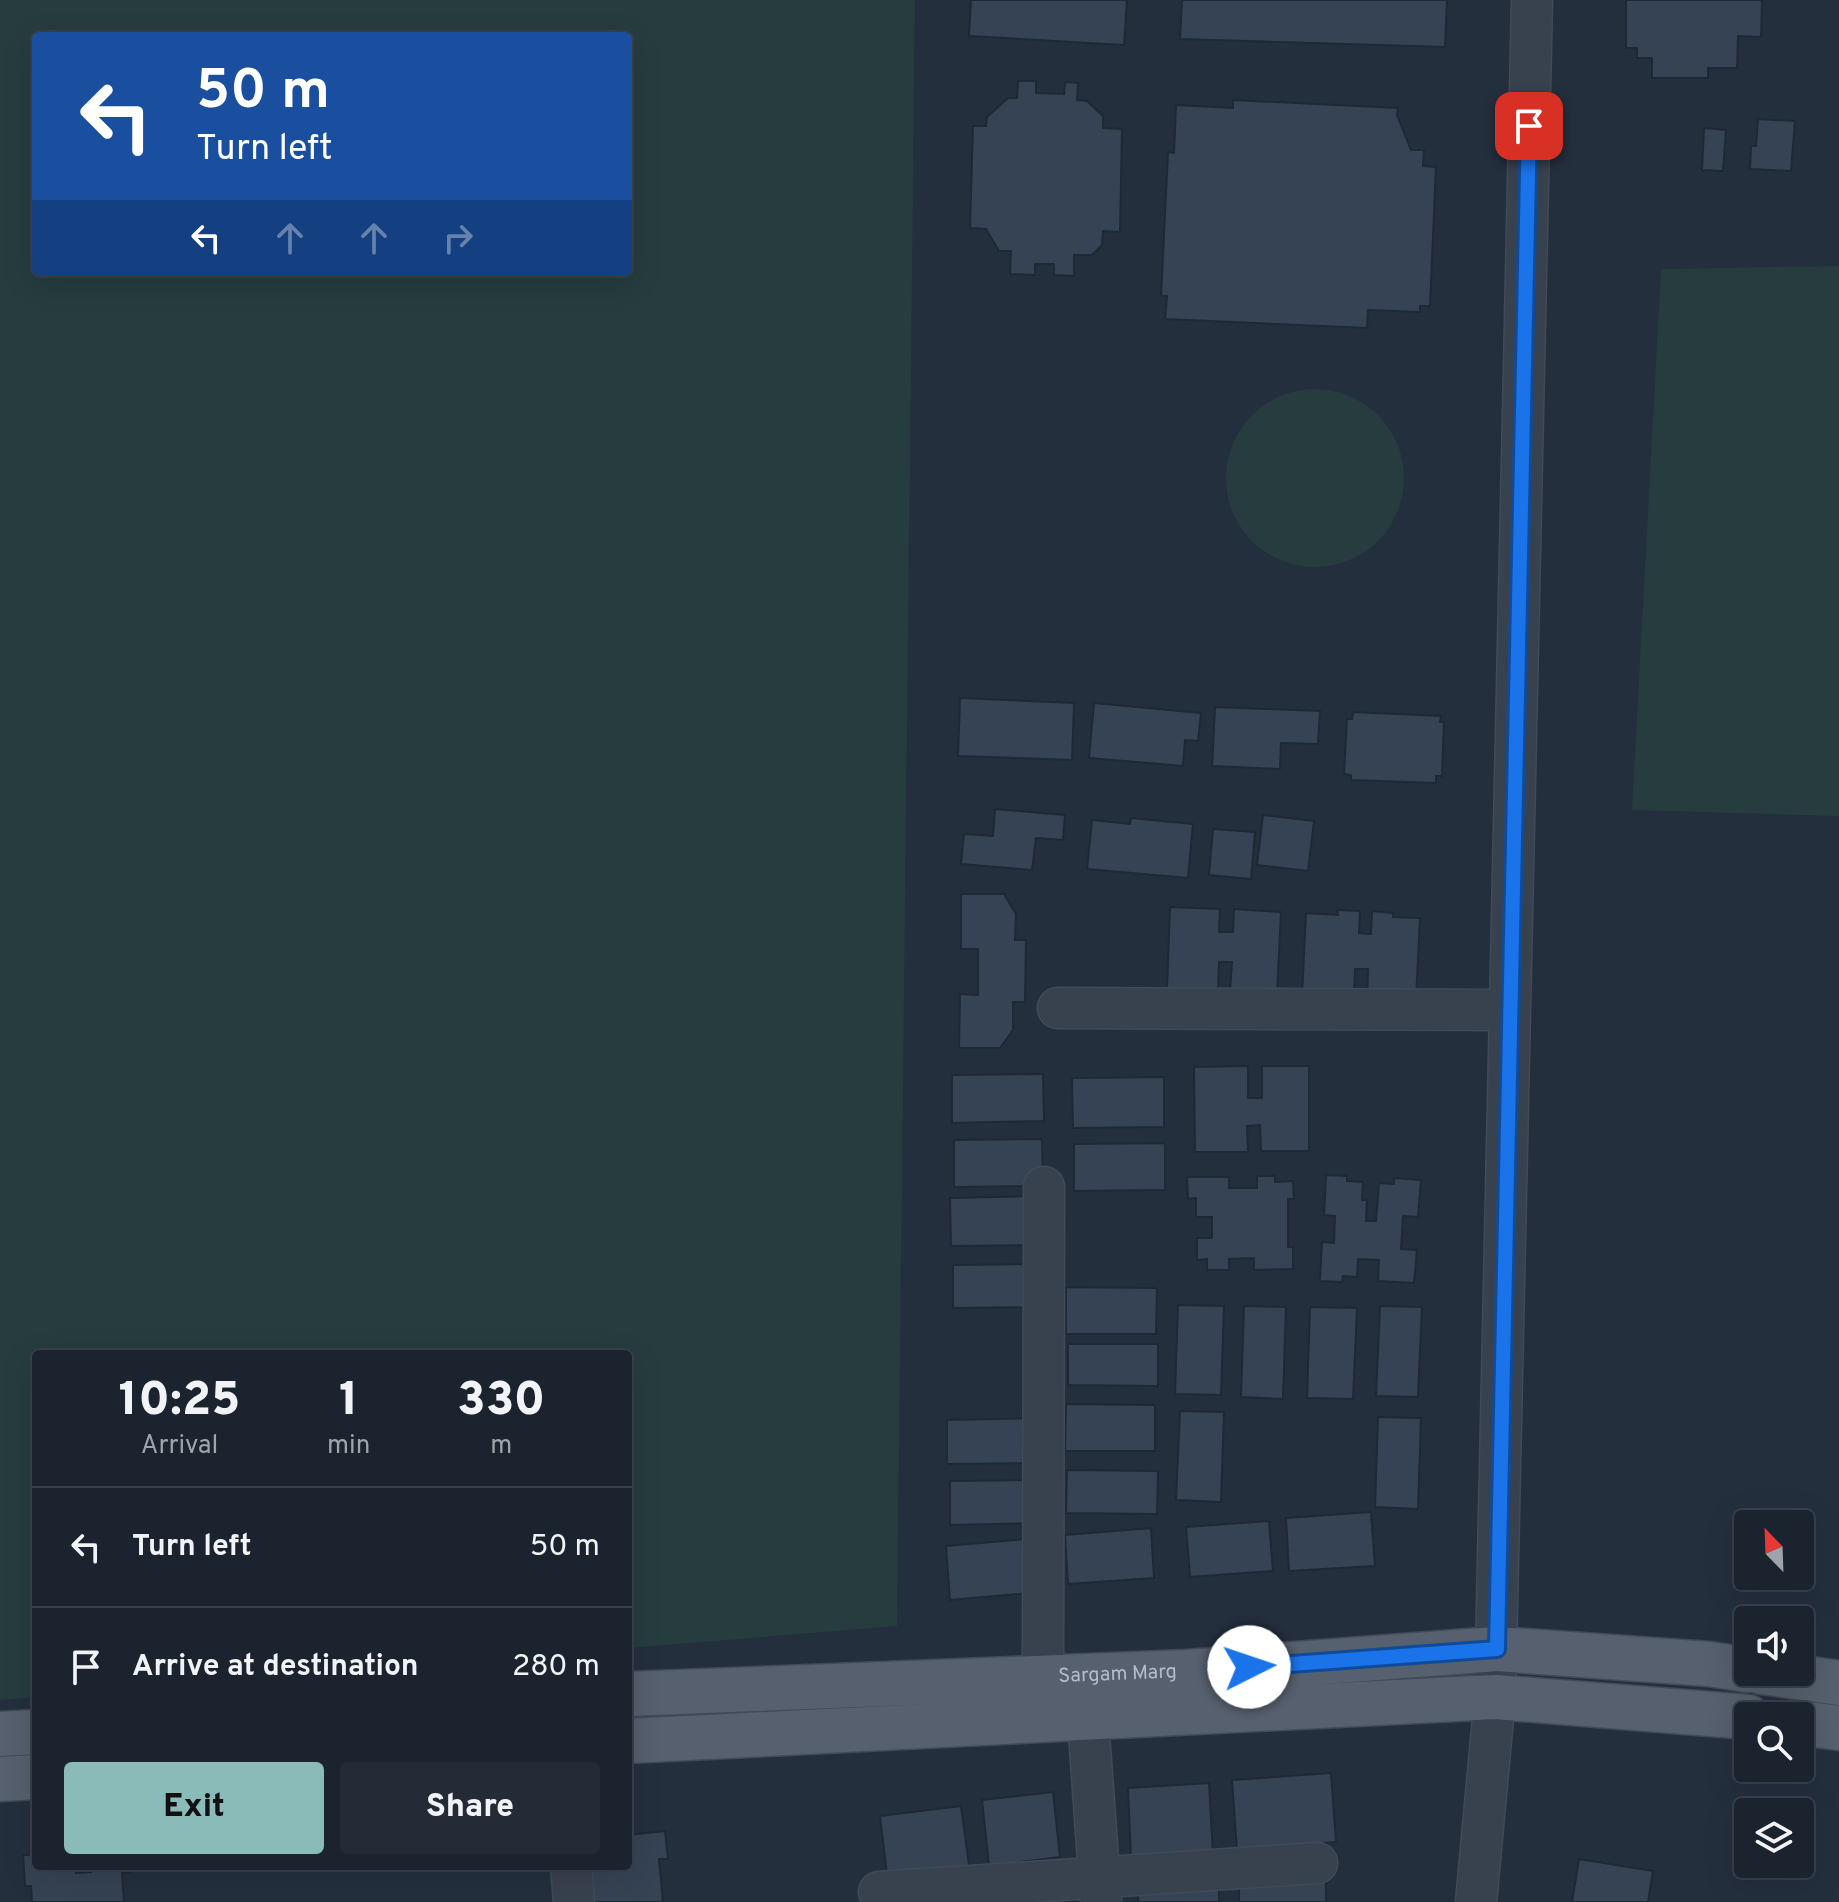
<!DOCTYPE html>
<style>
:root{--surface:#1b232e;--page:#242b36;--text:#f1f3f6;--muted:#a0a4aa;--line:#39404a;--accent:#8bbbb9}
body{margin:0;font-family:Overpass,sans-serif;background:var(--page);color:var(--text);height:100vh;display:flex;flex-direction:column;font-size:30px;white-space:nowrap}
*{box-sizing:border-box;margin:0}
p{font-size:26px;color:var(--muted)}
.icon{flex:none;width:44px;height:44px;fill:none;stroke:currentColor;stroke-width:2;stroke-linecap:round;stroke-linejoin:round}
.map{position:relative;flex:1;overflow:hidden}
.panel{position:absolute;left:32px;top:1350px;width:600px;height:520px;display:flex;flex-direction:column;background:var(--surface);border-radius:8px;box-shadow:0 8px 32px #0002,0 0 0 2px var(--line)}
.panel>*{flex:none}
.hud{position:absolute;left:32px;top:32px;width:600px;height:244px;border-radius:8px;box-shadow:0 8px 32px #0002,0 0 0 2px var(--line);background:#1a4fa0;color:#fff;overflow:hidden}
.needle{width:52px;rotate:337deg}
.controls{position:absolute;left:1734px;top:1510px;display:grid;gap:16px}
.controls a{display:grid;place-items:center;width:80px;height:80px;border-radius:8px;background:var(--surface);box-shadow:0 8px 32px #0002,0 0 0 2px var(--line);font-size:40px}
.pin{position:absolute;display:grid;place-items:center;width:68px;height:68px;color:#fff;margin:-34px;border-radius:16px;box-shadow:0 4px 12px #0006}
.me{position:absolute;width:88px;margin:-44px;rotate:86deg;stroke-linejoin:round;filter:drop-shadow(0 0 6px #0008)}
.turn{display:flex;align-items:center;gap:28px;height:168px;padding:0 32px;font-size:36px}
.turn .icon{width:104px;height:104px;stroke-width:2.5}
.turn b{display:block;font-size:56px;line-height:68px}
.lanes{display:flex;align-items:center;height:76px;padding:0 32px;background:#0003;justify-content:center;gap:40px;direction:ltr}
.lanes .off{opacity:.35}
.eta{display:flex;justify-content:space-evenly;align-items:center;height:136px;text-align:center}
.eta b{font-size:48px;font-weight:800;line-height:56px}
.button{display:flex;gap:16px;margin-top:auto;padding:16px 32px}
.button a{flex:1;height:92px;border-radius:8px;background:var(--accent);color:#111;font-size:32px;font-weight:800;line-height:92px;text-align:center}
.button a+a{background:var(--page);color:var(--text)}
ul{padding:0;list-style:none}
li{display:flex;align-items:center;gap:24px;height:120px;padding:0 32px;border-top:2px solid var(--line)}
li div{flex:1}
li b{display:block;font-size:30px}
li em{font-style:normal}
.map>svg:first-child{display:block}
.green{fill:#263c3f;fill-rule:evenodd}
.building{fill:#364354;stroke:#1f2835;stroke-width:2}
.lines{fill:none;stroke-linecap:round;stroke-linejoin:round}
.minor-casing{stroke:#414a57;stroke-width:43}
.major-casing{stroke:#414a57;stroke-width:47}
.minor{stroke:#38414e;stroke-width:40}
.major{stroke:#56606e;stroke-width:44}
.route-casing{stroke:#114b97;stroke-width:20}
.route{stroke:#1a73e8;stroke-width:14}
.labels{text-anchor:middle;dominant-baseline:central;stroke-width:8;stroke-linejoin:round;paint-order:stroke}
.street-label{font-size:20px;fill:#b4bcc9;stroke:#1d2633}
</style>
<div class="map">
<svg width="1839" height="1902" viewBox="0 0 1839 1902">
<rect width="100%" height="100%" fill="#242f3e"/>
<path class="green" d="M 0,0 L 915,0 L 897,1626 L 628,1648 L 628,1354 L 36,1354 L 36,1697 L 0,1700 ZM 36,36 L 628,36 L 628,272 L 36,272 Z
M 1839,266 L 1839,816 L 1632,810 L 1661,269 Z
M1226 478a89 89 0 1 1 178 0a89 89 0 1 1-178 0Z"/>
<path class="building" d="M 971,0 L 1127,0 L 1124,45 L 969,36 Z
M 1182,0 L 1447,0 L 1445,47 L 1180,39 Z
M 1626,0 L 1762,0 L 1761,37 L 1738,36 L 1737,68 L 1708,68 L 1708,78 L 1652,78 L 1652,58 L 1637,58 L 1637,48 L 1626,48 Z
M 1018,81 L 1036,81 L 1036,93 L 1064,94 L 1065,82 L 1078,83 L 1077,100 L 1087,101 L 1103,116 L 1103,128 L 1122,129 L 1120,232 L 1103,231 L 1102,245 L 1092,255 L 1074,255 L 1074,276 L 1054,275 L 1054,264 L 1035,264 L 1035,275 L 1010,274 L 1011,251 L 999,251 L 986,229 L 970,228 L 973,126 L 986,126 L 987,117 L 1008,98 L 1017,98 Z
M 1233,100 L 1398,108 L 1397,115 L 1411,150 L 1424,150 L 1423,166 L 1436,167 L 1430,306 L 1420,306 L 1420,312 L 1368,310 L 1367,328 L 1165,319 L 1167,296 L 1161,296 L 1168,152 L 1174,153 L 1176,105 L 1233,108 Z
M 1758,119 L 1795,121 L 1791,171 L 1750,169 L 1751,146 L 1756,146 Z
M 1704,128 L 1726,130 L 1723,171 L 1702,170 Z
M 960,698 L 1074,703 L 1072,760 L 958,756 Z
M 1094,703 L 1201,713 L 1198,741 L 1185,740 L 1183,766 L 1089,758 Z
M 1215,707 L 1320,711 L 1318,744 L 1281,743 L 1280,769 L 1212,766 Z
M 1353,712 L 1441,716 L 1440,722 L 1444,722 L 1442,776 L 1436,776 L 1436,783 L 1351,780 L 1351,775 L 1344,774 L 1347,719 L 1352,719 Z
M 995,809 L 1065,815 L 1063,840 L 1036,838 L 1032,870 L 961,864 L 964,834 L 993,836 Z
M 1263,815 L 1314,821 L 1308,871 L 1257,865 Z
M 1131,818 L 1193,824 L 1188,878 L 1087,869 L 1092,820 L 1130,824 Z
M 1213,829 L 1255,832 L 1251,879 L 1209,875 Z
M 961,894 L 1004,894 L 1016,914 L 1015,940 L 1026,940 L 1025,1002 L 1013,1002 L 1013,1030 L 1000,1048 L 959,1048 L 960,994 L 978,995 L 978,949 L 961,949 Z
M 1170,907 L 1220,909 L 1219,932 L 1233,932 L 1234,909 L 1281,912 L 1277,994 L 1230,992 L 1232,962 L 1219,962 L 1218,991 L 1167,989 Z
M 1337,910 L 1360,911 L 1359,933 L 1371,934 L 1372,911 L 1393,913 L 1393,917 L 1420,918 L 1416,1000 L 1367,999 L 1368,969 L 1355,969 L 1354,998 L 1302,996 L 1306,913 L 1338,915 Z
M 1248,1066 L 1248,1098 L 1262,1098 L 1262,1066 L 1309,1066 L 1309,1151 L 1261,1151 L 1260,1125 L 1247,1126 L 1248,1152 L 1195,1152 L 1194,1067 Z
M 1043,1074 L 1044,1121 L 952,1123 L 952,1075 Z
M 1164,1077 L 1164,1127 L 1073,1128 L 1072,1078 Z
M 1042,1139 L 1043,1186 L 954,1187 L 954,1140 Z
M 1165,1143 L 1165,1190 L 1074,1191 L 1074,1144 Z
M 1326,1175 L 1347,1176 L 1347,1181 L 1363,1182 L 1362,1200 L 1367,1200 L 1366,1221 L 1376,1221 L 1379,1183 L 1394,1184 L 1394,1178 L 1421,1180 L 1418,1217 L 1403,1216 L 1401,1249 L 1417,1250 L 1414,1283 L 1378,1281 L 1379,1260 L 1358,1259 L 1357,1277 L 1343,1276 L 1342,1282 L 1320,1281 L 1322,1242 L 1334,1243 L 1335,1216 L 1324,1215 Z
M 1257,1176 L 1275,1176 L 1275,1182 L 1293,1181 L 1294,1199 L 1288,1199 L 1288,1247 L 1293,1247 L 1293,1269 L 1254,1270 L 1254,1258 L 1229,1259 L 1229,1270 L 1207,1270 L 1207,1259 L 1197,1260 L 1197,1238 L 1212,1238 L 1212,1217 L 1196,1217 L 1196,1198 L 1188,1199 L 1187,1177 L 1229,1177 L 1229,1188 L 1257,1188 Z
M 1042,1196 L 1042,1245 L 951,1246 L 950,1198 Z
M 1040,1264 L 1040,1307 L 953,1308 L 953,1265 Z
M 1066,1287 L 1157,1288 L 1156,1334 L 1066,1334 Z
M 1178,1305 L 1224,1306 L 1221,1395 L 1175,1394 Z
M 1244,1306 L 1286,1307 L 1283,1399 L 1241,1397 Z
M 1380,1306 L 1422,1307 L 1418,1397 L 1376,1396 Z
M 1310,1307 L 1357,1308 L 1353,1399 L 1307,1398 Z
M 1068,1344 L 1158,1344 L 1158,1386 L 1068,1385 Z
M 1066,1404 L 1155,1405 L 1155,1451 L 1065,1451 Z
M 1180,1411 L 1224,1412 L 1221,1502 L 1176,1500 Z
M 1378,1417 L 1421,1418 L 1418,1509 L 1375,1507 Z
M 1037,1418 L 1037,1463 L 947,1464 L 947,1420 Z
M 1067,1470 L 1158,1471 L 1157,1514 L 1066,1513 Z
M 1037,1480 L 1037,1523 L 950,1525 L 950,1481 Z
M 1371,1512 L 1375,1566 L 1289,1571 L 1286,1518 Z
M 1269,1521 L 1273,1571 L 1190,1577 L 1186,1527 Z
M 1151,1528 L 1154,1578 L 1068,1584 L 1065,1535 Z
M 1028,1539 L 1031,1593 L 950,1600 L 946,1546 Z
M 1331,1773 L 1336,1842 L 1237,1850 L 1232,1780 Z
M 1209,1783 L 1213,1855 L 1131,1859 L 1128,1788 Z
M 1053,1792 L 1060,1857 L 989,1866 L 982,1800 Z
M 961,1806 L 970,1872 L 888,1883 L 880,1816 Z
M 665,1831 L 668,1859 L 659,1859 L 663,1902 L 580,1902 L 577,1866 L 628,1866 L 628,1835 Z
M 23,1855 L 36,1855 L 36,1866 L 75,1866 L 76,1873 L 91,1872 L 91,1866 L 132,1866 L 132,1873 L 122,1873 L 124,1902 L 32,1902 L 31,1886 L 25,1886 Z
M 1579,1859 L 1653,1871 L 1648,1902 L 1572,1902 Z
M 1326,1873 L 1326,1902 L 1239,1902 L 1239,1874 Z
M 1219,1882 L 1219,1902 L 1138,1902 L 1138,1884 Z"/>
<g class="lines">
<g class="minor-casing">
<path id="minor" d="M 1058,1008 L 1510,1010
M 1043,1677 L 1044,1187
M 1088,1719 L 1101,1902
M 571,1866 L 574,1902
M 879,1892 L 1317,1863
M 1476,1902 L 1495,1697 L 1532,0"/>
</g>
<g class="major-casing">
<g id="major">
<path d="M 1762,1672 L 1839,1683"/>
<path id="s1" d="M 628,1694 L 1187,1672 L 1497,1649 L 1709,1664 L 1748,1670"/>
<path d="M 1800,1723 L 1839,1728"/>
<path d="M 0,1734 L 36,1732"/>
<path d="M 628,1741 L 1495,1697 L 1748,1717"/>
<path d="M 0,1779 L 36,1777"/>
</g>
</g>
<use href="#minor" class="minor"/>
<use href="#major" class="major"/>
</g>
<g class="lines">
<g class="route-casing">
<path id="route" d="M 1249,1667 L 1497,1649 L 1529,126"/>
</g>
<use href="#route" class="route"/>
</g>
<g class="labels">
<g class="street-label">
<text stroke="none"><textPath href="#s1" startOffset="490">Sargam Marg</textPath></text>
</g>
</g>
</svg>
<div class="controls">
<a><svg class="needle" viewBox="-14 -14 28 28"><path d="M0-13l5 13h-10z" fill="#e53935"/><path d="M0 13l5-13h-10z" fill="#a0a4aa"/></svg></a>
<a><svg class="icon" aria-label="sound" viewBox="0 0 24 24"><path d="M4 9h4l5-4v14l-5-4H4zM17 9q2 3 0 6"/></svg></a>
<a><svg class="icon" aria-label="search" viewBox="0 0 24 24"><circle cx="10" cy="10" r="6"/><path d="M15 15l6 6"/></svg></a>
<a><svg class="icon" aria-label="layers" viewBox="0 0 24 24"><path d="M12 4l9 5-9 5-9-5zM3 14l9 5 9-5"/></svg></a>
</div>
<div class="pin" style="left:1529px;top:126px;background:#d93025"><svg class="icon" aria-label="arrive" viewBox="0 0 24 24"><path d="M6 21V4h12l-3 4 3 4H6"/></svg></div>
<svg class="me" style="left:1249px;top:1667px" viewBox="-20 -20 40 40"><circle r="19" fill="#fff"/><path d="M0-13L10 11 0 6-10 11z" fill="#1a73e8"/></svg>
<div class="hud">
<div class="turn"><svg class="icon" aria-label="left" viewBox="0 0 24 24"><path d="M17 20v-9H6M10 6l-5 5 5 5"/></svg><div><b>50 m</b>Turn left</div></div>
<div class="lanes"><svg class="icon" aria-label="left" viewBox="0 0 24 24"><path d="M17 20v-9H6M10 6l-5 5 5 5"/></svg><svg class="icon off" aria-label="ahead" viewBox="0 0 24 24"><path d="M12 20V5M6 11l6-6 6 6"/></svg><svg class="icon off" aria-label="ahead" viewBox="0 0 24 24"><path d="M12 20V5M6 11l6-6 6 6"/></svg><svg class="icon off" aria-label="right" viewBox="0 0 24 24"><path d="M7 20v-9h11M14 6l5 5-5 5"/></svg></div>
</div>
<section class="panel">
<div class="eta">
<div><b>10:25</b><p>Arrival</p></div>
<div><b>1</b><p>min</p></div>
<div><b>330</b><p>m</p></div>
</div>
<ul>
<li><svg class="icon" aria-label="left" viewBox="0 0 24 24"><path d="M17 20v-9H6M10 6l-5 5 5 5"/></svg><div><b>Turn left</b></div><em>50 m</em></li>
<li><svg class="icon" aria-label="arrive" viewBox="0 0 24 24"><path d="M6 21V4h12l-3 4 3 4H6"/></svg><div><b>Arrive at destination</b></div><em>280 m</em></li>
</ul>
<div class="button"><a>Exit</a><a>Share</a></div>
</section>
</div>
